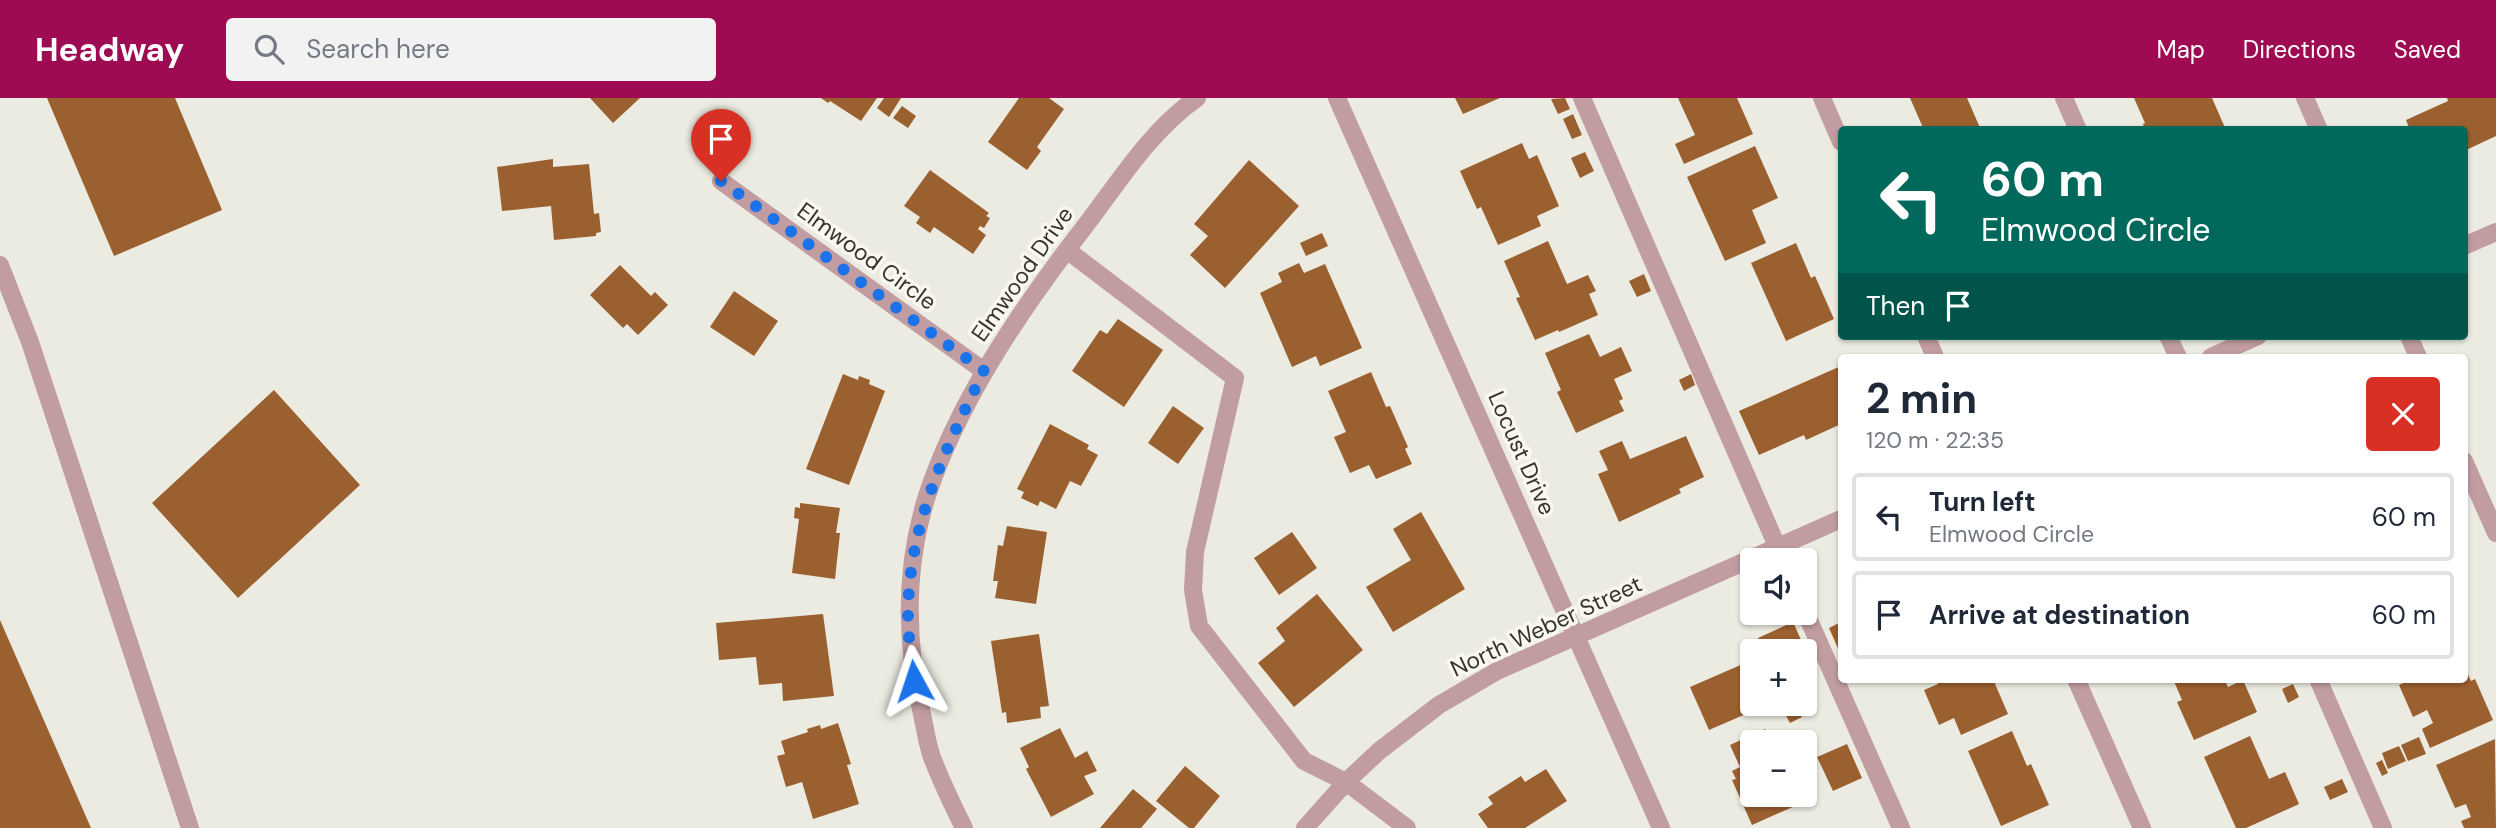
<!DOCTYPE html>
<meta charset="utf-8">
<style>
:root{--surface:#fff;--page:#f2f2f3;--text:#1f2937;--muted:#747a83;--line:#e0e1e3;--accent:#9f0b52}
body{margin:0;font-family:"DM Sans",sans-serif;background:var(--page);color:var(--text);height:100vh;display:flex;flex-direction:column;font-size:26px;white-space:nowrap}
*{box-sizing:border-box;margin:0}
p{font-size:23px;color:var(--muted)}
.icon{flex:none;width:38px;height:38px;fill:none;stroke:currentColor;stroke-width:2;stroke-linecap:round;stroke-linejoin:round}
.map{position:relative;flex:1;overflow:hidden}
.panel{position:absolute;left:1838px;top:256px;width:630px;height:329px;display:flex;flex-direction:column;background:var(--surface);border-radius:7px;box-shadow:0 2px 5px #0004}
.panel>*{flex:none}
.top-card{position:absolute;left:1838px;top:28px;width:630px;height:214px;border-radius:7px;box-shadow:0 2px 5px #0004;background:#00695c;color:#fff;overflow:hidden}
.controls{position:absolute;left:1740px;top:450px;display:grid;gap:14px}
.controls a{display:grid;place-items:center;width:77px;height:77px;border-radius:7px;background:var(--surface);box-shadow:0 2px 5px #0004;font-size:35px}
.pin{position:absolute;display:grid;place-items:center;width:60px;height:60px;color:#fff;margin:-72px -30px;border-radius:50% 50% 50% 0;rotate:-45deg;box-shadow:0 0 7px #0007}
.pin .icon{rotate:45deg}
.me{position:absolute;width:77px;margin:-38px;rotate:355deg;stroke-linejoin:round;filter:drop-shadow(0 0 5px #0008)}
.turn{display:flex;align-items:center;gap:24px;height:147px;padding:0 28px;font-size:32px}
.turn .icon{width:91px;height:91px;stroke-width:2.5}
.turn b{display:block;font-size:49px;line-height:60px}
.then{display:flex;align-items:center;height:66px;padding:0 28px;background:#0003;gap:14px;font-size:26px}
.round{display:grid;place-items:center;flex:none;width:74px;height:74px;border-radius:7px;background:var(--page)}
.summary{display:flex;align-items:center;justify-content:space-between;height:119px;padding:0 28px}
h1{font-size:42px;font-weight:700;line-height:52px}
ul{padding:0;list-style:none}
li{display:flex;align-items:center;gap:21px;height:88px;margin:0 14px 10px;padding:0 14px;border:4px solid var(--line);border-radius:7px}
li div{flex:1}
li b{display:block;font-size:26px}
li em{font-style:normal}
header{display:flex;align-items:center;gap:42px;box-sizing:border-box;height:98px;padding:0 35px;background:var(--accent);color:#fff}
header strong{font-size:33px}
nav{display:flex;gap:38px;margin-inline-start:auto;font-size:24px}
.search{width:490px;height:63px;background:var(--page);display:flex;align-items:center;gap:18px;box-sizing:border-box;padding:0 24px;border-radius:7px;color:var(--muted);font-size:26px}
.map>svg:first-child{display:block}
.building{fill:#9b602f}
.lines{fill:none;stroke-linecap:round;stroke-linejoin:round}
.minor{stroke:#c19ca0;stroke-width:18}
.route{stroke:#1a73e8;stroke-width:12;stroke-dasharray:0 21.6}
.labels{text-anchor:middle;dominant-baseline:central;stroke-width:7;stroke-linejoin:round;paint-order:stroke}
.street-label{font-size:23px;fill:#353431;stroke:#faf8ee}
</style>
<header>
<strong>Headway</strong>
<div class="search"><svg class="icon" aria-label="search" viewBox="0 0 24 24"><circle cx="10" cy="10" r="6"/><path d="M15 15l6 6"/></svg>Search here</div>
<nav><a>Map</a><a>Directions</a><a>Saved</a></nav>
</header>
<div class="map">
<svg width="2496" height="730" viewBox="0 0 2496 730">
<rect width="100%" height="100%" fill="#ecebe1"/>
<path class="building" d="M 47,0 L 175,0 L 222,112 L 114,158 Z
M 590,0 L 640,0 L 613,25 Z
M 821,0 L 877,0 L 861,23 L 830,3 L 828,5 Z
M 884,0 L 901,0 L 889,19 L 877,10 Z
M 1019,0 L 1049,0 L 1064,11 L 1037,49 L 1041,53 L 1027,72 L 988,44 Z
M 1455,0 L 1500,0 L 1463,16 Z
M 1565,0 L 1570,11 L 1558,16 L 1551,1 Z
M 1678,0 L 1737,0 L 1753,36 L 1684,66 L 1675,46 L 1695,37 Z
M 1910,0 L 1967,0 L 1981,32 L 1924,32 Z
M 2134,0 L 2212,0 L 2226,32 L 2139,32 L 2144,29 L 2143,26 L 2145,25 Z
M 2447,0 L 2496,0 L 2496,38 L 2464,53 L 2464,32 L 2410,32 L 2406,22 L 2448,3 Z
M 902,8 L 916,18 L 908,30 L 893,20 Z
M 1573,16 L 1582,37 L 1572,41 L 1563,21 Z
M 1522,45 L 1529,61 L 1537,57 L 1559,108 L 1537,118 L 1541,128 L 1498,147 L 1481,109 L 1477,111 L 1460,73 Z
M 1755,48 L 1778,100 L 1752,112 L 1766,145 L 1725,163 L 1687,79 Z
M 1585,54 L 1594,73 L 1580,80 L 1571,60 Z
M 553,61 L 553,69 L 589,66 L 594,116 L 599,115 L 601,134 L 596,135 L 596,138 L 554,142 L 551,108 L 502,113 L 497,69 Z
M 1249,62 L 1299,108 L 1225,190 L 1190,157 L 1208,138 L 1194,126 Z
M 930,72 L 989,115 L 986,118 L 990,120 L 984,130 L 980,128 L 978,131 L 986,137 L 973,156 L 934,129 L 930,135 L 916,125 L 920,119 L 904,108 Z
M 1322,135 L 1328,148 L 1306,158 L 1300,145 Z
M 1548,143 L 1567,186 L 1588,177 L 1596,193 L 1589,196 L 1598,217 L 1559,234 L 1558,232 L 1535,242 L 1516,200 L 1520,199 L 1504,163 Z
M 1796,145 L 1811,180 L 1815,178 L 1834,221 L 1786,243 L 1751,165 Z
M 1299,165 L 1304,175 L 1325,166 L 1362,250 L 1320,268 L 1316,258 L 1292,269 L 1260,195 L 1282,184 L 1278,175 Z
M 620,167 L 651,198 L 655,194 L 668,207 L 638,237 L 627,226 L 623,230 L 590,197 Z
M 1644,176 L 1651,193 L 1637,199 L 1629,183 Z
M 734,193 L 778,223 L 754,258 L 710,229 Z
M 1118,221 L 1163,252 L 1124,309 L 1072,273 L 1100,232 L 1107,236 Z
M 1589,236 L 1600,259 L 1621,249 L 1632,273 L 1614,281 L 1623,301 L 1619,303 L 1624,313 L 1576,335 L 1557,294 L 1561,292 L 1545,255 Z
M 1841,268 L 1841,326 L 1806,342 L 1804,337 L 1759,357 L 1739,313 Z
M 1371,274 L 1386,309 L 1390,308 L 1408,349 L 1405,351 L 1412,366 L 1376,381 L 1369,367 L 1350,375 L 1334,339 L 1346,334 L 1328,293 Z
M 843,276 L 858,282 L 859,278 L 870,282 L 869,286 L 885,293 L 849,387 L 806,371 Z
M 1691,276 L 1695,287 L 1684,293 L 1679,282 Z
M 274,292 L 360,387 L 238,500 L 152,405 Z
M 1173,308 L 1204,330 L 1178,366 L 1148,345 Z
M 1050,326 L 1089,347 L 1087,351 L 1098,357 L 1081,388 L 1070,383 L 1056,411 L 1040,403 L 1038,408 L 1021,400 L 1024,394 L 1017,391 Z
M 1686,338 L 1704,379 L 1679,391 L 1681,395 L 1619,424 L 1598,376 L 1608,372 L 1599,353 L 1622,343 L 1630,361 Z
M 800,405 L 840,410 L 836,435 L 840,435 L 835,481 L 792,475 L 799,421 L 794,420 L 795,409 L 800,410 Z
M 1421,414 L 1465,491 L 1393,534 L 1366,489 L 1411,462 L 1393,431 Z
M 1007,428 L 1047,434 L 1036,506 L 995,500 L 998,483 L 993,483 L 998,447 L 1003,448 Z
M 1292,434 L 1317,470 L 1279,497 L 1254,460 Z
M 1317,496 L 1363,552 L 1294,609 L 1258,565 L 1285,543 L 1276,530 Z
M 823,516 L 834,598 L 783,603 L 782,585 L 759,587 L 756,559 L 719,562 L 716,525 Z
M 0,522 L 91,730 L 0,730 Z
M 1793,524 L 1810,562 L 1804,564 L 1804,553 L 1763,553 L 1758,540 Z
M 1841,524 L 1841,557 L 1829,530 Z
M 1039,536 L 1049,608 L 1040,609 L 1041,620 L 1007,625 L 1006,614 L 1002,615 L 991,543 Z
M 1752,562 L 1752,606 L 1769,606 L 1709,632 L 1690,589 Z
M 2464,568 L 2471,583 L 2475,581 L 2493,622 L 2430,650 L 2422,631 L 2433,625 L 2427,612 L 2413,619 L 2399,587 L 2413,581 L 2464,581 Z
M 1936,581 L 1993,581 L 2008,616 L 1961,637 L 1954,620 L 1939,627 L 1924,592 L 1938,586 Z
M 2173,581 L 2224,581 L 2228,589 L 2243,582 L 2257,614 L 2194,642 L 2177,604 L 2182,602 Z
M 2293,586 L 2299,599 L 2288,605 L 2282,591 Z
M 1797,608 L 1802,619 L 1790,625 L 1784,614 Z
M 838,625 L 851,666 L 847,667 L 859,706 L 813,721 L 802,684 L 786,689 L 777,658 L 785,656 L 781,643 L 808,634 L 807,631 L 820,627 L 821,631 Z
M 1060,630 L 1075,660 L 1087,653 L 1097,673 L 1084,678 L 1094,696 L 1051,719 L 1026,671 L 1029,669 L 1020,650 Z
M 1765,631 L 1771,644 L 1752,644 L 1752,696 L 1804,696 L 1804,679 L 1813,700 L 1752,727 L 1732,682 L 1736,681 L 1732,673 L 1740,669 L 1730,647 Z
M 2012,633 L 2027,668 L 2031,666 L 2049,707 L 2001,728 L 1968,653 Z
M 2250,638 L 2269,681 L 2285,674 L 2299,706 L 2246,730 L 2236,730 L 2204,659 Z
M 2419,639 L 2426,656 L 2408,663 L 2401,647 Z
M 2495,641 L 2496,730 L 2464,730 L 2461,723 L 2471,719 L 2466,706 L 2455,710 L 2436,667 Z
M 1847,646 L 1862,680 L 1833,693 L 1817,659 Z
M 2399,648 L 2406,663 L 2388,671 L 2382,655 Z
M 2382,662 L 2388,675 L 2382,678 L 2376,665 Z
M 1185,668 L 1220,698 L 1194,730 L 1189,730 L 1156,703 Z
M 1546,671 L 1567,703 L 1525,730 L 1488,730 L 1478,716 L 1493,706 L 1488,699 L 1521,678 L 1525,684 Z
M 2342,681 L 2348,694 L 2330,702 L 2324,689 Z
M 1133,691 L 1157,711 L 1141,730 L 1100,730 Z"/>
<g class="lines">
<path class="minor" d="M 1337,0 L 1661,730
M 1582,0 L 1783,462
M 1822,0 L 1841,44
M 2064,0 L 2078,32
M 2305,0 L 2319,32
M 721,83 L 984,273
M 2464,148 L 2496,134
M 1067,152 L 1235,280 L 1195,454 L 1193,492 L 1199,528 L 1304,663 L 1346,684 L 1407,730
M 0,167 L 30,244 L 190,730
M 1926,238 L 1935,259
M 2168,238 L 2178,259
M 2409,238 L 2418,259
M 2211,259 L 2258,238
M 2464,363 L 2496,435
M 1804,511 L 1901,730
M 2076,581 L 2142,730
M 2318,581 L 2383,730
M 964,730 C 953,708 942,685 933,662 C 928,650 926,635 923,621 C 906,549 904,473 926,401 C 956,307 1019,214 1079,136 C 1115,90 1149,33 1197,0
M 1305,730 L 1346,684 L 1379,653 L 1439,607 L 1497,573 L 1841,421"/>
</g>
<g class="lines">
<path class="route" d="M 721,83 L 984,273 C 945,351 908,429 908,518 C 908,540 912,562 914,583"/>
</g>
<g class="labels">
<g class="street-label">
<text transform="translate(867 158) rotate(36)">Elmwood Circle</text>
<text transform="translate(1022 176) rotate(-55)">Elmwood Drive</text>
<text transform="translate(1522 355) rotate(66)">Locust Drive</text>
<text transform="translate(1546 528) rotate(-25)">North Weber Street</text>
</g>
</g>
</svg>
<div class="controls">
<a><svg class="icon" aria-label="sound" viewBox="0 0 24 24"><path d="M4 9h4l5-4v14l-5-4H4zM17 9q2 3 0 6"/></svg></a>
<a>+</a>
<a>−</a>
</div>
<div class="pin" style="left:721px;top:83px;background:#d93025"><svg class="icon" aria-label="arrive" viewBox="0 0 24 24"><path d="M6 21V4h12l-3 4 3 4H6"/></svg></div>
<svg class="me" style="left:914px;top:583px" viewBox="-20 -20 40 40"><path d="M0-17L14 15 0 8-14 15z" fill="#1a73e8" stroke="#fff" stroke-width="4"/></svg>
<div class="top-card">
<div class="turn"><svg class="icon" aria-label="left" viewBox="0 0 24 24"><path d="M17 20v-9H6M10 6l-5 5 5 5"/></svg><div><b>60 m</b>Elmwood Circle</div></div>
<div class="then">Then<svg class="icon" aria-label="arrive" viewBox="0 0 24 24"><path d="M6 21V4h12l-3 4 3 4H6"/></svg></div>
</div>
<section class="panel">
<div class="summary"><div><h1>2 min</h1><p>120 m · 22:35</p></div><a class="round" style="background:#d93025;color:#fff"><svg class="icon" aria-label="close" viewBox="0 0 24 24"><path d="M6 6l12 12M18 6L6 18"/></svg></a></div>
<ul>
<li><svg class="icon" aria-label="left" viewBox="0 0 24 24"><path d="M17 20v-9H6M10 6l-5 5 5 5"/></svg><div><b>Turn left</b><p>Elmwood Circle</p></div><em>60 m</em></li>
<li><svg class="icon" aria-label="arrive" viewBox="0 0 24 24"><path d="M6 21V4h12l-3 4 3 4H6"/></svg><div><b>Arrive at destination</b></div><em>60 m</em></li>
</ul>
</section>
</div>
